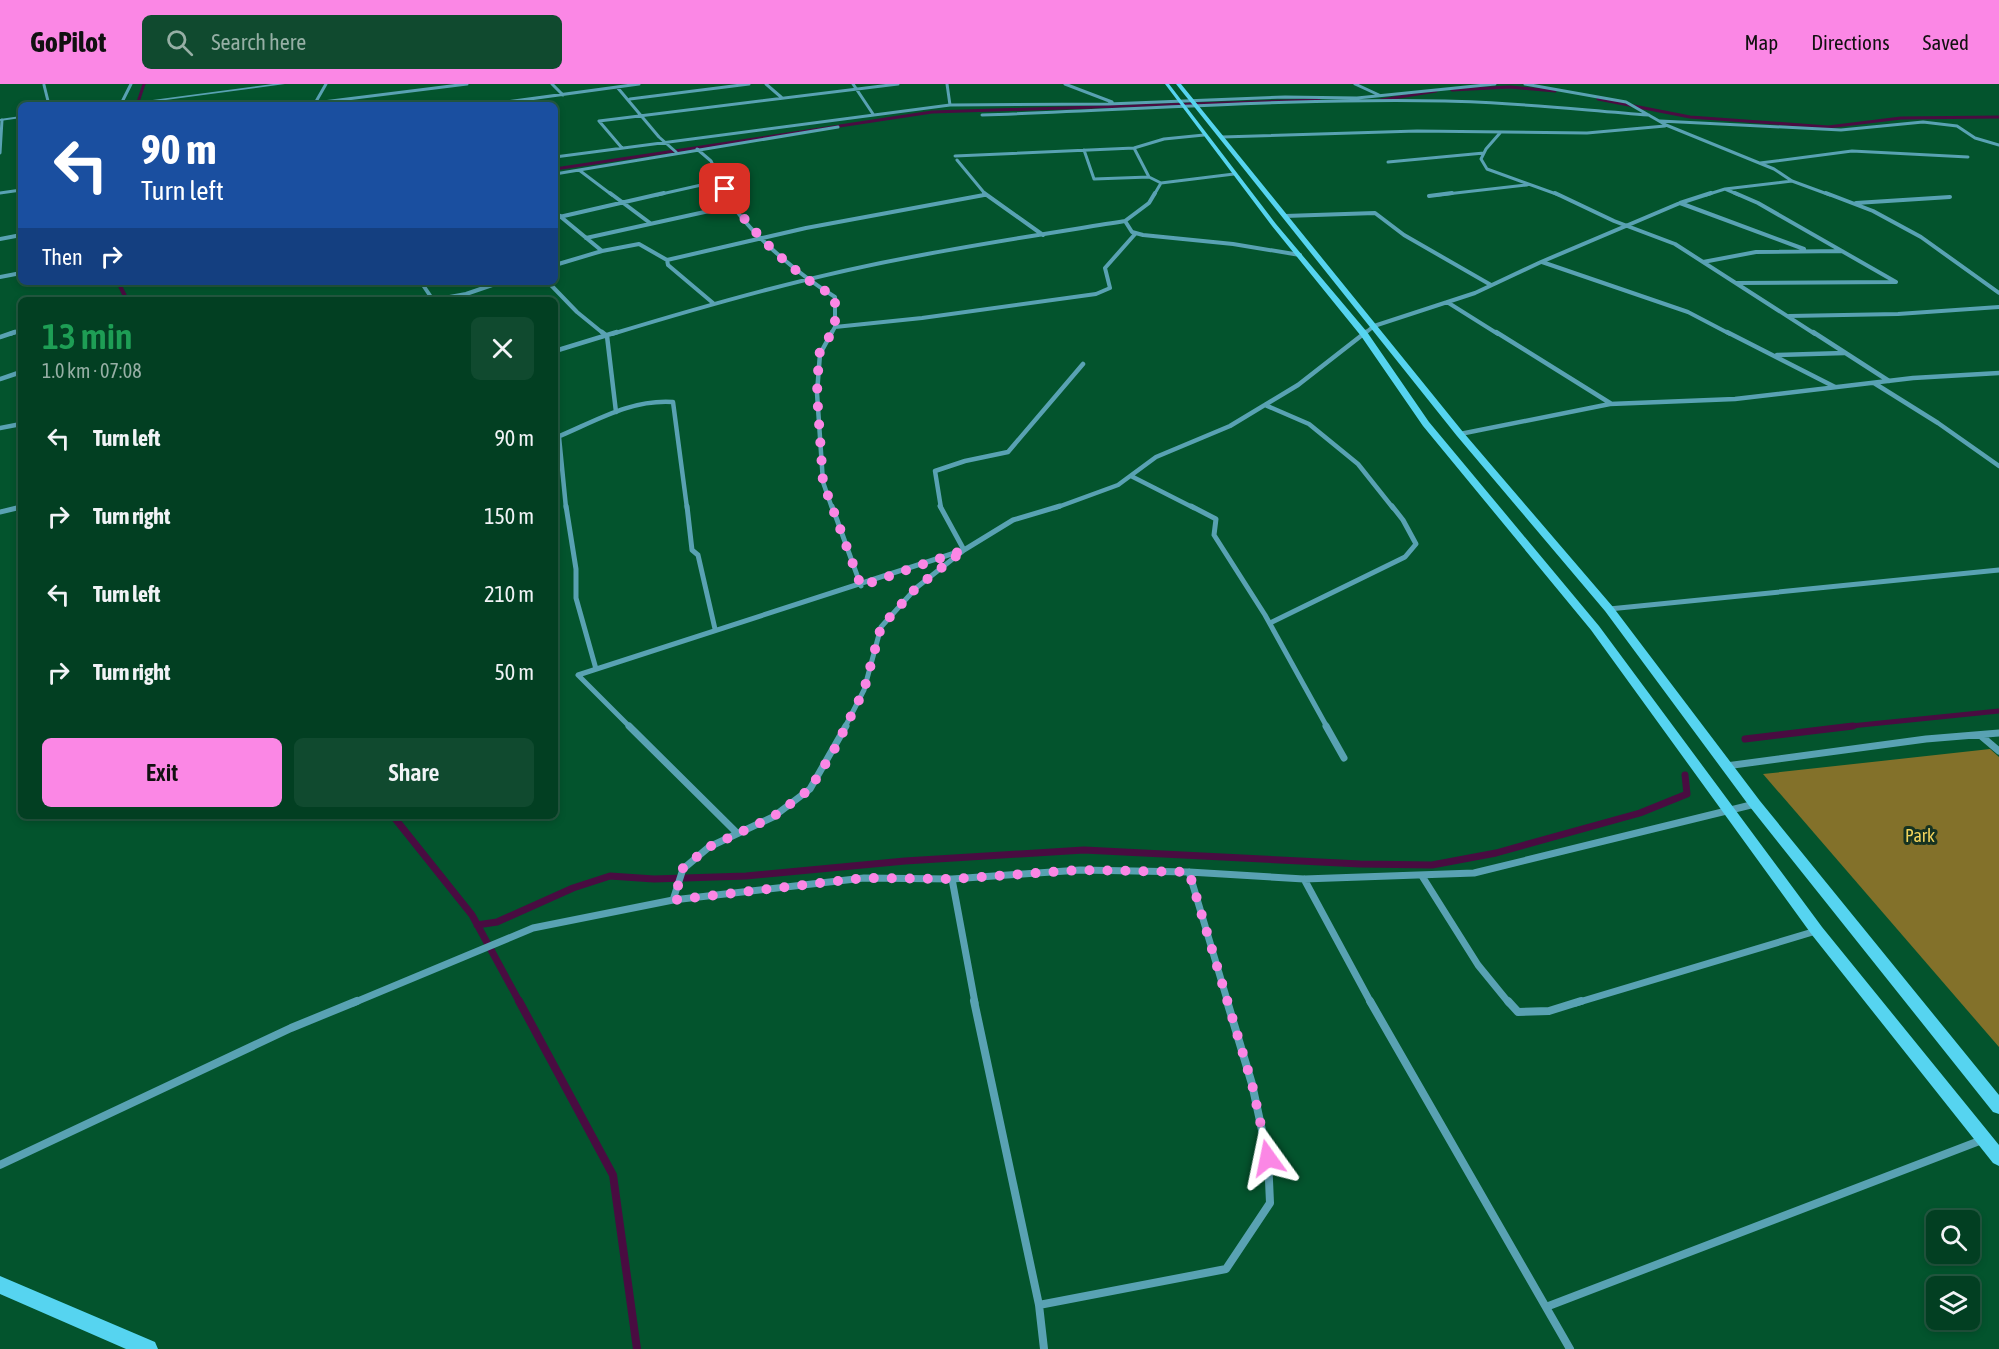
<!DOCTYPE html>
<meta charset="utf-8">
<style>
:root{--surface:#023f22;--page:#104a2f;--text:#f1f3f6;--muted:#96afa5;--line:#235840;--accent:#fb87e5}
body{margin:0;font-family:"Asap Condensed",sans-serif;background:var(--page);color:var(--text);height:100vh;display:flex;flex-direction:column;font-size:22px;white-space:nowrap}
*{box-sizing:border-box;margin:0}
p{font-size:20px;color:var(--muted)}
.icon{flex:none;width:33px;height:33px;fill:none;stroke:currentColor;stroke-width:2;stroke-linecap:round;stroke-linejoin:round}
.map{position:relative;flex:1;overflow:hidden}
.sheet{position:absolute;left:18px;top:213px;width:540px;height:522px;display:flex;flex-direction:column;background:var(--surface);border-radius:9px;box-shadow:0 3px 9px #0003,0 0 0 2px var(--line)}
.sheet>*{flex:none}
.banner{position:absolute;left:18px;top:18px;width:540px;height:183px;border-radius:9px;box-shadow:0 3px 9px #0003,0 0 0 2px var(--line);background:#1a4fa0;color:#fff;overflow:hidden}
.controls{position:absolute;left:1926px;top:1126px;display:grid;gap:12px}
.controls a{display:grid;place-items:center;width:54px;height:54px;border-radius:9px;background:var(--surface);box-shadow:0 3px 9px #0003,0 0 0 2px var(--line);font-size:30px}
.pin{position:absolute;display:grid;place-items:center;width:51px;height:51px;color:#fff;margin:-26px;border-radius:12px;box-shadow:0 3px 9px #0006}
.me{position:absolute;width:66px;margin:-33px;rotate:348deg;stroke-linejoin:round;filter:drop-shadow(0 0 4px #0008)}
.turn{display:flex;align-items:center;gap:21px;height:126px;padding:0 24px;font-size:27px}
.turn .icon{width:78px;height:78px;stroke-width:2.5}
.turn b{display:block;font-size:42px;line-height:51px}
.then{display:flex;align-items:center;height:57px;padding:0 24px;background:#0003;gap:12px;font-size:22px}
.round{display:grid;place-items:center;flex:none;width:63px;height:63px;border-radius:9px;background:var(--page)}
.overview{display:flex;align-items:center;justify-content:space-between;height:102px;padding:0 24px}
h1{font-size:36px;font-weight:600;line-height:45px;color:#1e9e55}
.button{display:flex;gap:12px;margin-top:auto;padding:12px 24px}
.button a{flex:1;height:69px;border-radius:9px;background:var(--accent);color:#111;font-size:24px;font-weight:600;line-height:69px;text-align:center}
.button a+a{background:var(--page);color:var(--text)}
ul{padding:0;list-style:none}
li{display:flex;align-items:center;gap:18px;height:78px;padding:0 24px}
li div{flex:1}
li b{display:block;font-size:22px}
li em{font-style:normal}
header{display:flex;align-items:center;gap:36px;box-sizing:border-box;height:84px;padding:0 30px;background:var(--accent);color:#111}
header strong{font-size:28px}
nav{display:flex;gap:33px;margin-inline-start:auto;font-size:21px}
.search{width:420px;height:54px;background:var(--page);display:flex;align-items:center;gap:15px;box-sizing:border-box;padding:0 21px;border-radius:9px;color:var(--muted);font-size:22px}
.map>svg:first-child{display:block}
.green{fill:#83712a}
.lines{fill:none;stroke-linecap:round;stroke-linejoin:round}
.stream-far4{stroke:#490c41;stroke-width:3}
.stream-far3{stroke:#490c41;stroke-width:4}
.stream-far2{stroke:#490c41;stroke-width:5}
.stream-far1{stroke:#490c41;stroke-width:7}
.stream{stroke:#490c41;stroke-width:8}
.minor-far5{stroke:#59a2b3;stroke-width:3}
.minor-far4{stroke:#59a2b3;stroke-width:4}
.minor-far3{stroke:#59a2b3;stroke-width:4.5}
.minor-far2{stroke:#59a2b3;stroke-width:5}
.minor-far1{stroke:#59a2b3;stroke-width:7}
.minor{stroke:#59a2b3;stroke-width:8}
.tertiary{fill:#59a2b3;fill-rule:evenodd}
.secondary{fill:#56d4f0;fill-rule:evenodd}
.route{stroke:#fb87e5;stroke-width:10;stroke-dasharray:0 18}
.labels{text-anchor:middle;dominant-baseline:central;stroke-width:6;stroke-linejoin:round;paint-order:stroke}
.park-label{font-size:18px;fill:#f2d45d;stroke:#163321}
</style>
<header>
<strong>GoPilot</strong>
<div class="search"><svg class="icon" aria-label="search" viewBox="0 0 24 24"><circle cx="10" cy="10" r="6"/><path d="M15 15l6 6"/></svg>Search here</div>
<nav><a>Map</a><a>Directions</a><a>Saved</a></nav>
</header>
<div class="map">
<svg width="1999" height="1265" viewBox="0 0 1999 1265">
<rect width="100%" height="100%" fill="#03542d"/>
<path class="green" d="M 1990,665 L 1999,673 L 1999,963 L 1763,690 Z"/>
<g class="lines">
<path class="stream-far4" d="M 1452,6 L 1510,3 L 1555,7
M 1598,15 L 1690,33 L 1828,43 L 1901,34 L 1999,33
M 1381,16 L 1436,7
M 137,21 L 144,0
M 555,85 L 932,28 L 1319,16"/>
<path class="stream-far3" d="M 118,198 L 127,216"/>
<path class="stream-far2" d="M 1841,643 L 1999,627"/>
<path class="stream-far1" d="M 1745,655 L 1853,642
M 393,732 L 472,831 L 520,919
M 477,841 L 497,838 L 573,804 L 610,792 L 654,795 L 746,792 L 905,777 L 1084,766 L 1360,780 L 1432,781 L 1496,769 L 1640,729 L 1687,710 L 1685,691"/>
<path class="stream" d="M 519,917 L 613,1091 L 637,1265"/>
<path class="minor-far5" d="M 552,0 L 563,11
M 766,0 L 781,13
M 853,0 L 873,30
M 947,0 L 950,21
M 1065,0 L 1112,18
M 1355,0 L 1379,11
M 1525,0 L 1626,18 L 1666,41 L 1774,85 L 1792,97 L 1830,111
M 44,1 L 49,21
M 617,3 L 659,53 L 676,68
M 630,15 L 749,0
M 315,19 L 467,0
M 121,20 L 131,0
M 314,21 L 326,0
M 485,21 L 639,0
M 982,31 C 1136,26 1291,14 1445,17 C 1513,18 1581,26 1649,31
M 1660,37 L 1841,46 L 1923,38 L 1957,42 L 1975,54 L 1999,61
M 1500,49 L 1486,65 L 1481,75 L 1487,85 L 1559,111
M 1222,53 L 1417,47 L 1587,49 L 1665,42
M 622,64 L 599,37 L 898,0
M 1134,64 L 1149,93 L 1161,99 L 1154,111
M 697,65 L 711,77 L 727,111
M 1084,66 L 1094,95 L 1149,93
M 0,69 L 2,36
M 955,72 L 1134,64 L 1164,55 L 1204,51
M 555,73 L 950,21 L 1108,20 L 1285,13 L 1357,14 L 1495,0
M 957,76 L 986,111
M 1388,78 L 1484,69
M 1760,79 L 1852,67 L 1968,73
M 579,86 L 612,111
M 555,90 L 838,43
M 1161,99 L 1234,90
M 1725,105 L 1739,111
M 0,109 L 21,106
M 657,111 L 719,97
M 1438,111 L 1527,101
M 1706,111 L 1725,105 L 1792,97"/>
<path class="minor-far4" d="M 610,109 L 650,139
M 726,109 C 743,146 801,192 835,213 L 835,243 L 831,250
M 984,109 L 1043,151
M 1555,109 L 1614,137 L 1675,160 L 1815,250
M 1735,109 L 1758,119 L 1896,198
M 1826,109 L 1873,127 L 1921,153 L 1999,209
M 1429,112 L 1452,109
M 1680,119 L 1804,165
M 1856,119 L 1950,113
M 555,128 L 602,167
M 1285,132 L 1375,129 L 1404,151 L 1491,201
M 555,134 L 664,109
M 1125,137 L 1132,148 L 1143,151 L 1233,160 L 1300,171
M 586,154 L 732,122
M 0,155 L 21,151
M 667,176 L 806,144 L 984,111
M 1542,178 L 1688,228 L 1730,250
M 1703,178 L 1756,168 L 1842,167
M 555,181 L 602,167 L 639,160 L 667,176 L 668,181 L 713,219
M 0,193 L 21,189
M 421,198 L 433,216 L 466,210 L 501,198
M 548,198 L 577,228 L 604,250
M 302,199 L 307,198
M 1737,199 L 1895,198
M 1447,218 L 1498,250
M 1789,232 L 1898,230 L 1999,223
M 835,243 L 922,234 L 1096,210 L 1110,204 L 1105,184 L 1136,149
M 10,250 L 21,246
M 612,250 C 714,219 817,190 922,171 C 990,158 1057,148 1125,137 L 1149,119 L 1155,109
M 1364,250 L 1374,242 L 1475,209 L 1541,178 L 1680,119 L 1711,109"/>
<path class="minor-far3" d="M 602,248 L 607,252 L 616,328
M 832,248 L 820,270 L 817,309 L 823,398 L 832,424
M 1496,248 L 1610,319
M 1727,248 L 1835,303
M 1813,248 L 1889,297
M 0,253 L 15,248
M 555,267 L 617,248
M 1777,271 L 1844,269
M 0,295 L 21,288
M 1874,299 L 1938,339 L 1999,382
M 1265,321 L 1309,340 L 1358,380 L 1393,424
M 0,344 L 21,340
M 1460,350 L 1610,320 L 1735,315 L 1913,294 L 1999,289
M 559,353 L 566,424
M 555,354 C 594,338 630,315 673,318 L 687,424
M 1131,392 L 1194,424
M 17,424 L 21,423
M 941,424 L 935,387 L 965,377 L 1008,368 L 1083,280
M 1055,424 L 1118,401 L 1156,373 L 1230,342 L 1298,301 L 1366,248"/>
<path class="minor-far2" d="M 566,422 L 576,485 L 576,514 L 596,585
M 687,422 L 692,466 L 698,471 L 715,545
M 832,422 L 861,502
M 1191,422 L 1216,435 L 1214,451 L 1265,531 L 1327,643
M 0,428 L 21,423
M 1609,525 L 1999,486
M 1270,539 L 1405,473 L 1416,460 L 1403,436 L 1392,422
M 630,643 L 578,591 L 964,466 L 940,422
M 845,643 L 864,606 L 881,543 L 916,504 L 964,466 L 1013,436 L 1060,422"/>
<path class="minor-far1" d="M 629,642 L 737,749
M 1326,642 L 1344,674
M 1980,651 L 1999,667
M 1726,682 L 1926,655 L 1999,649
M 1189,788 L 1228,919
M 1422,792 L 1478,881 L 1509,919
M 952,795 L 975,919
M 1304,795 L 1371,919
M 673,816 L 683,785 L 709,763 L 773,733 L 810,705 L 846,642
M 353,919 L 533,844 L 673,816 L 864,794 L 952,795 L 1080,786 L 1189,788 L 1304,795 L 1474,789 L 1755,720
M 1576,919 L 1816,847"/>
<path class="minor" d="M 974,917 L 1039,1221 L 1044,1265
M 1370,917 L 1570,1265
M 1508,917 L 1518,928 L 1549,927 L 1581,917
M 0,1081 L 291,944 L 357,917
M 1039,1221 L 1226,1185 L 1270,1119 L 1268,1074 L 1252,1000 L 1227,917
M 1546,1223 L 1982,1056"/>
<path class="tertiary" d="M 273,0 L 285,0 L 128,21 L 115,21 Z
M 21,32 L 21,34 L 0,37 L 0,35 Z"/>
<path class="secondary" d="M 1165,0 L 1169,0 L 1276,140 L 1367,248 L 1429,338 L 1599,542 L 1822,843 L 1999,1061 L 1999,1082 L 1993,1079 L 1812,851 L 1591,546 L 1423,342 L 1361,252 L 1272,142 Z
M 1176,0 L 1181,0 L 1463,348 L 1613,523 L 1760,717 L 1999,1011 L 1999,1030 L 1993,1028 L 1750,723 L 1605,527 L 1457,352 Z
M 0,1192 L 155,1258 L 158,1265 L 126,1265 L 0,1210 Z"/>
</g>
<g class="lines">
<path class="route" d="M 725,105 C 737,133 782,177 807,195 C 816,202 826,207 835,213 L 835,243 L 819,270 L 817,309 L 823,398 L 861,502 L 964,466 L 916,504 L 881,543 L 864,606 L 834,666 L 810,705 L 773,733 L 709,763 L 683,784 L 674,816 L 864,794 L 952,795 L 1080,786 L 1189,788 L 1252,1000 L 1268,1074"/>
</g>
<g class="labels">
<g class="park-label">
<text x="1920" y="751">Park</text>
</g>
</g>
</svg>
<div class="controls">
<a><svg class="icon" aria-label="search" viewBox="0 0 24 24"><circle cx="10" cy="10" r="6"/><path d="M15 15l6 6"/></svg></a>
<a><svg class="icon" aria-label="layers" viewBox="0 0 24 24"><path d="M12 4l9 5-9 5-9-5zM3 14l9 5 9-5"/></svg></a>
</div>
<div class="pin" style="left:725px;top:105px;background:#d93025"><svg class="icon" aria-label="arrive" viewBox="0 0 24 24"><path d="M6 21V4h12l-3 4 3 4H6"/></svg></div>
<svg class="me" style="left:1268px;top:1074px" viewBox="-20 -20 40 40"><path d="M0-17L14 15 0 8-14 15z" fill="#fb87e5" stroke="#fff" stroke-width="4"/></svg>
<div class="banner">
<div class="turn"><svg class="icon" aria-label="left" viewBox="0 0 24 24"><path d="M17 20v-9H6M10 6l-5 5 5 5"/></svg><div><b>90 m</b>Turn left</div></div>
<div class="then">Then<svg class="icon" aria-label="right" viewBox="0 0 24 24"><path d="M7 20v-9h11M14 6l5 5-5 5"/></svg></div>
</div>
<section class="sheet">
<div class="overview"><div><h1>13 min</h1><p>1.0 km · 07:08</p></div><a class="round"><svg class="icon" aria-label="close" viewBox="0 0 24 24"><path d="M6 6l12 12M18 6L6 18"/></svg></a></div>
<ul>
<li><svg class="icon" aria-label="left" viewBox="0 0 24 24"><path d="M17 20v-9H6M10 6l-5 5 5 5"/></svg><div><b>Turn left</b></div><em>90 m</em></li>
<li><svg class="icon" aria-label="right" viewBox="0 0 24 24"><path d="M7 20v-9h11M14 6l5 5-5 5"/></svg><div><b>Turn right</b></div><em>150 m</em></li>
<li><svg class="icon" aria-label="left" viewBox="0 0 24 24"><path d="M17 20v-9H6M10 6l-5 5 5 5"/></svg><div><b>Turn left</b></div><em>210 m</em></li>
<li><svg class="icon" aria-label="right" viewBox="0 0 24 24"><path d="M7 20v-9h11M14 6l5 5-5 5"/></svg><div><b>Turn right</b></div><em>50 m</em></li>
</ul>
<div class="button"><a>Exit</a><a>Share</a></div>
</section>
</div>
